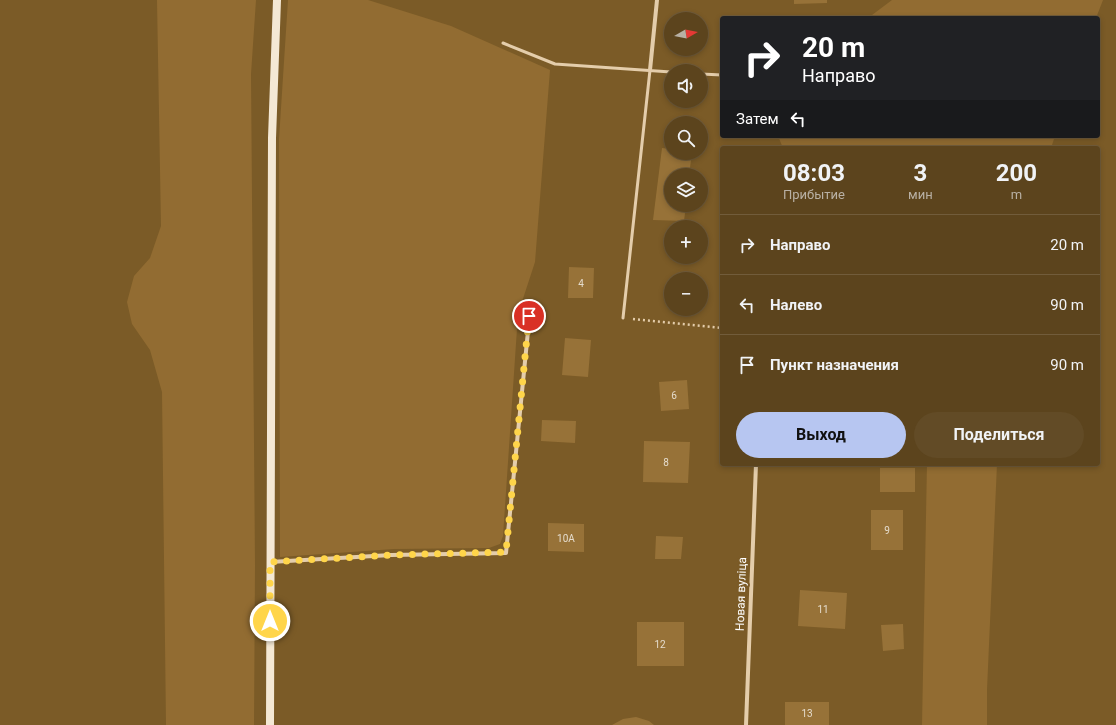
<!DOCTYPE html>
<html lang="ru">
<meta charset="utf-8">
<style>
:root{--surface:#5c441d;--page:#624b26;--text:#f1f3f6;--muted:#b8b0a4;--line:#715c3b;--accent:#b7c6f1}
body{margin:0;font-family:Roboto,sans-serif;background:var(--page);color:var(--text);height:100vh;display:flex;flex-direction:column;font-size:15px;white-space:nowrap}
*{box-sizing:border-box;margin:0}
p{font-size:13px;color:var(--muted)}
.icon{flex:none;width:22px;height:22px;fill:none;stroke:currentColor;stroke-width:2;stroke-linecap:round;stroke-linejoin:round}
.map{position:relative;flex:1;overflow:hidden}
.side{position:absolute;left:720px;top:146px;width:380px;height:320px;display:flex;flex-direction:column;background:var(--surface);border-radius:4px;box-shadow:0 2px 6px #0003,0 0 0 1px var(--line)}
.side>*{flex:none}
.banner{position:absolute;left:720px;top:16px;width:380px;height:122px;border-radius:4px;box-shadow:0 2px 6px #0003,0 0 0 1px var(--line);background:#202124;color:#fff;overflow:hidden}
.needle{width:26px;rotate:81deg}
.buttons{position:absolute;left:664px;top:12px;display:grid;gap:8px}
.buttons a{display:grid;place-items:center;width:44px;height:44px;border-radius:50%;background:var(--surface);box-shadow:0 2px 6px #0003,0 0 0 1px var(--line);font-size:20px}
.pin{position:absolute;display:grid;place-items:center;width:34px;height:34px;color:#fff;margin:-17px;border:2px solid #fff;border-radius:50%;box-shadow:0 1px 4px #0007}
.me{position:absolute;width:44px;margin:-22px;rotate:0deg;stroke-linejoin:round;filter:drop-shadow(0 0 3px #0008)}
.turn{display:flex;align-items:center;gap:14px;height:84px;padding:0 16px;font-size:18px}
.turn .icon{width:52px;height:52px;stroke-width:2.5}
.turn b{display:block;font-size:28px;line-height:34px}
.then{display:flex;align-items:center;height:38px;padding:0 16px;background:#0003;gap:8px;font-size:15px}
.eta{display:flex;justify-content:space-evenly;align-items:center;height:68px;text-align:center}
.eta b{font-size:24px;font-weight:700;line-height:28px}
.primary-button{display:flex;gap:8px;margin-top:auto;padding:8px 16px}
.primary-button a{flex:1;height:46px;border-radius:24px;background:var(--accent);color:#111;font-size:16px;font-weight:700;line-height:46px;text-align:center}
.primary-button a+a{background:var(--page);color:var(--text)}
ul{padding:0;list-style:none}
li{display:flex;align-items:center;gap:12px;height:60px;padding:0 16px;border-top:1px solid var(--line)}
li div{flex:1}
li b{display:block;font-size:15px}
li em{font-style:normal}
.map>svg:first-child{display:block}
.green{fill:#926c32}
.building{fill:#977238}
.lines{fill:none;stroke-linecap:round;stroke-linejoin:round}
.path{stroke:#e4cdab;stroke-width:2.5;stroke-dasharray:2 3;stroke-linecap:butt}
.service{stroke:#e4cdab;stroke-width:3}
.minor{stroke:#e4cdab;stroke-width:4}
.secondary{stroke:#f4e8d4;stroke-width:8}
.route{stroke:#ffd54a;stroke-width:7;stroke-dasharray:0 12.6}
.labels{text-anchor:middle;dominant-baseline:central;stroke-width:4;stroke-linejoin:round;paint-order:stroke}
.number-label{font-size:10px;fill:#e5dccd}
.street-label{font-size:12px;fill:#fff;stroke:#7b5b27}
</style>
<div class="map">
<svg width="1116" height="725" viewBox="0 0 1116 725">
<rect width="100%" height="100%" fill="#7b5b27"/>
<path class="green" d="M 157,0 L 256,0 L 251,74 L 255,565 L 254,725 L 166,725 L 162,392 L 150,350 L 132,324 L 127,302 L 134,276 L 150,258 L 161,226 Z
M 288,0 L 368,0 L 451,26 L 550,70 L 535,262 L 518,314 L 503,536 L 500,544 L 489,548 L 394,549 L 280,557 L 279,139 Z
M 892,0 L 1103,0 L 1096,18 L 868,18 Z
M 778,136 L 1055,136 L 1051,148 L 783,148 Z
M 927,464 L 997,464 L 987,690 L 987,725 L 922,725 Z"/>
<path class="building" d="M 794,0 L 827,0 L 827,3 L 794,4 Z
M 662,148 L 671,149 L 671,153 L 692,153 L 689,175 L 671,175 L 671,205 L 686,205 L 684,221 L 653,220 Z
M 569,267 L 594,268 L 593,298 L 568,298 Z
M 565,338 L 591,340 L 588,377 L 562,375 Z
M 687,380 L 689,409 L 661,411 L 659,382 Z
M 542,420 L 576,421 L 575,443 L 541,441 Z
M 644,441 L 690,442 L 688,483 L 643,482 Z
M 880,468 L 915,468 L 915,492 L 880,492 Z
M 871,510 L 903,510 L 903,550 L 871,550 Z
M 548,523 L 584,524 L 584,552 L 548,551 Z
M 656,536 L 683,537 L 681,559 L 655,559 Z
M 800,590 L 847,593 L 845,629 L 798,626 Z
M 637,622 L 684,622 L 684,666 L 637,666 Z
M 903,624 L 904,649 L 883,651 L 881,625 Z
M 785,702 L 829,702 L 829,725 L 785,725 Z
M 636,717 L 649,721 L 654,725 L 612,725 L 623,719 Z"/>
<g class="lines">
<path class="path" d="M 633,319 L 722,328"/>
<path class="service" d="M 503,43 L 555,64 L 671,72
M 701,74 L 722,75
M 623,318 L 650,70"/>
<path class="minor" d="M 650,70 L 657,0
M 270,562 L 391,555 L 506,553 L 531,301
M 746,725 L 756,464"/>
<path class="secondary" d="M 270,725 L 272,138 L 277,0"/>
</g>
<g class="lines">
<path class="route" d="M 270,621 L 270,562 L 391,555 L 506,552 L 529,316"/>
</g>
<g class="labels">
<g class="number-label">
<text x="581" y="283">4</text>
<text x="674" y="395">6</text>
<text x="666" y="462">8</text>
<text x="887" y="530">9</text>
<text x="566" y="538">10А</text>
<text x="823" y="609">11</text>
<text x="660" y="644">12</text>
<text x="807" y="713">13</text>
</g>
<g class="street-label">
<text transform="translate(741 594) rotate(-88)">Новая вуліца</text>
</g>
</g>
</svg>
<div class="buttons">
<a><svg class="needle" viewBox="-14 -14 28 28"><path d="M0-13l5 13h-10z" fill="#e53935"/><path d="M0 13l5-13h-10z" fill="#b8b0a4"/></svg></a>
<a><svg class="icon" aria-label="sound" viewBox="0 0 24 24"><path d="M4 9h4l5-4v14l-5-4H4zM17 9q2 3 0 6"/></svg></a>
<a><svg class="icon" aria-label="search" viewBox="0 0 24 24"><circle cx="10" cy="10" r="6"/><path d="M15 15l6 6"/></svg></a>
<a><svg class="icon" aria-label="layers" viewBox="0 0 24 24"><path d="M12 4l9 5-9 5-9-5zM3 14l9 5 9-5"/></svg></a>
<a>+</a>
<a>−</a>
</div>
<div class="pin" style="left:529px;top:316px;background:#d93025"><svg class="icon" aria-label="arrive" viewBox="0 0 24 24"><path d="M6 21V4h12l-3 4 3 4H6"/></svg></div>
<svg class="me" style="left:270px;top:621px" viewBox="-20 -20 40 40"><circle r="17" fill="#ffd54a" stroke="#fff" stroke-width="3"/><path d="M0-11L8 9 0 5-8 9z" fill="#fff"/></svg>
<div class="banner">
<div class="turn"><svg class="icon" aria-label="right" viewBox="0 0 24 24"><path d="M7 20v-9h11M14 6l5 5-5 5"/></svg><div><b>20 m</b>Направо</div></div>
<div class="then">Затем<svg class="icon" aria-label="left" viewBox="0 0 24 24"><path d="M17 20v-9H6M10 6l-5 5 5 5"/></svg></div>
</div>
<section class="side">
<div class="eta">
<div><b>08:03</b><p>Прибытие</p></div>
<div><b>3</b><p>мин</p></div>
<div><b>200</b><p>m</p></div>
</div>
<ul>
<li><svg class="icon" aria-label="right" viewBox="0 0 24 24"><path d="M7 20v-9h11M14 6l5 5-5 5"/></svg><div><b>Направо</b></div><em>20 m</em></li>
<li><svg class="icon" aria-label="left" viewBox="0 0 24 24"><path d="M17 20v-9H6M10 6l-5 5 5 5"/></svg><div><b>Налево</b></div><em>90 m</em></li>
<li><svg class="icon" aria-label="arrive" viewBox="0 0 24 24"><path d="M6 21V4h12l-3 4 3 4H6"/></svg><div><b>Пункт назначения</b></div><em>90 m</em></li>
</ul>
<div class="primary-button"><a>Выход</a><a>Поделиться</a></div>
</section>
</div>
